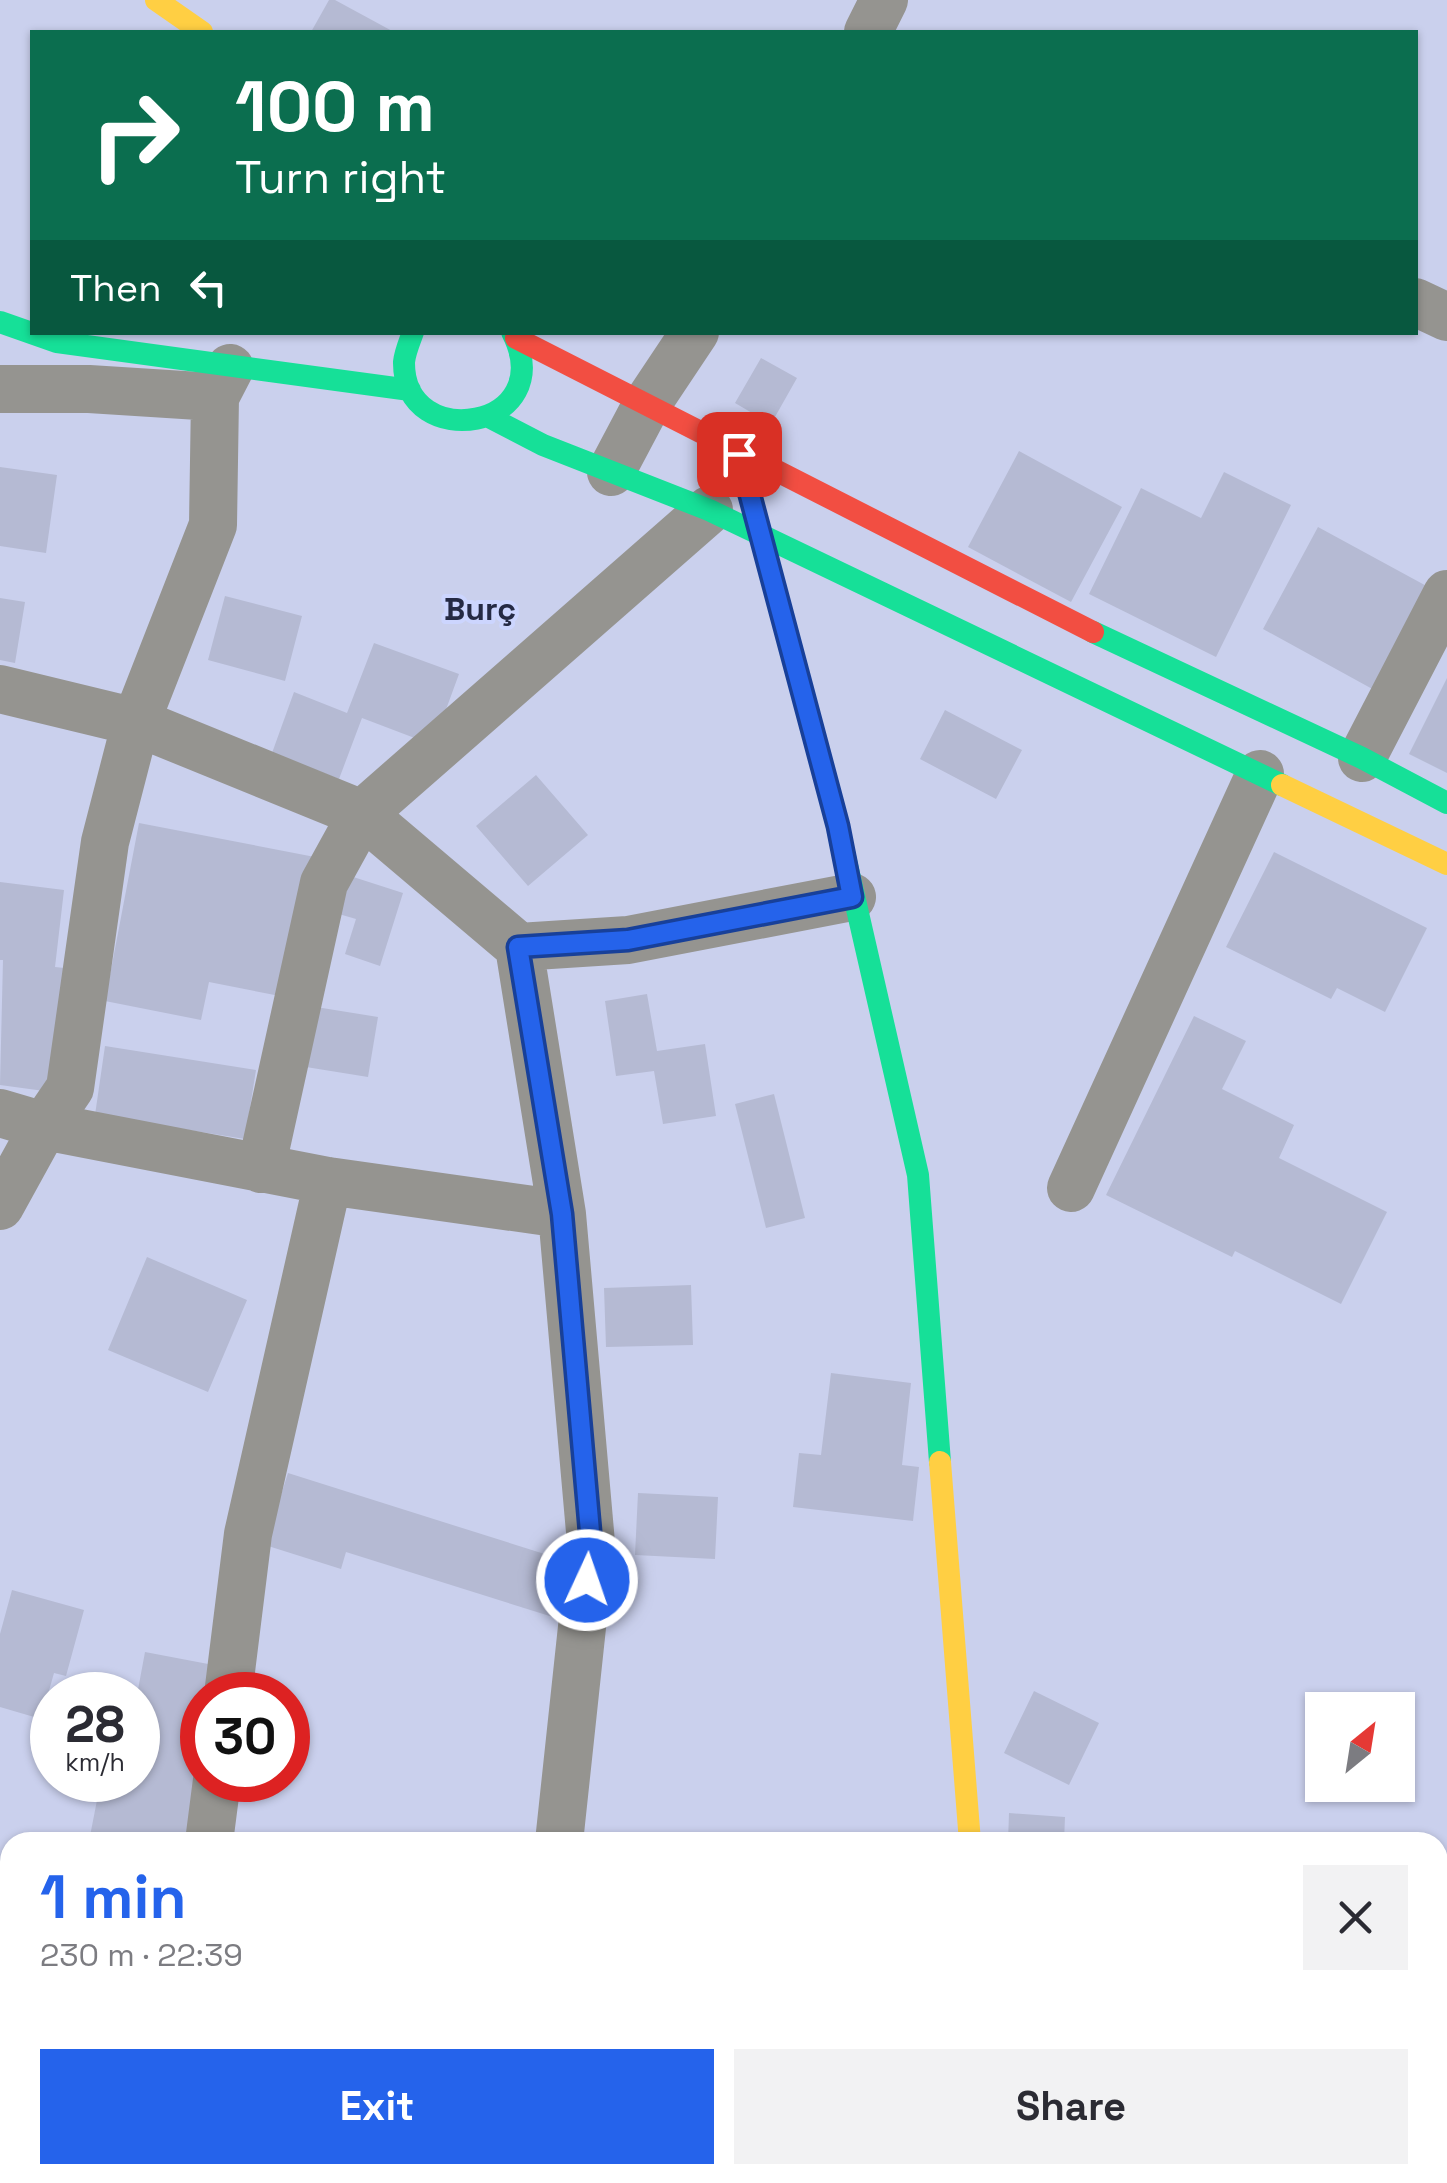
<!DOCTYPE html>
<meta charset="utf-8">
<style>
:root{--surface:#fff;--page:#f2f2f3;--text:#2b2b33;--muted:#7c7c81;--accent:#2563eb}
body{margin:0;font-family:"Space Grotesk",sans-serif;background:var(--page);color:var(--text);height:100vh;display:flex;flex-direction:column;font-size:38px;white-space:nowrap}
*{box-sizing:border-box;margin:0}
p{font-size:32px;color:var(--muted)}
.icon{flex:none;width:55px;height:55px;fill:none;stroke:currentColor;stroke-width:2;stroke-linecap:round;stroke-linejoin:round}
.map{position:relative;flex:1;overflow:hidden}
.panel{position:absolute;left:0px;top:1832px;width:1448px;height:352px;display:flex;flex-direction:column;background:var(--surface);border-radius:30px 30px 0 0;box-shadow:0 2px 8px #0004}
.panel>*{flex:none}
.hud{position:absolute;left:30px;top:30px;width:1388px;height:305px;border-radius:0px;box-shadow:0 2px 8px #0004;background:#0b6e4f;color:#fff;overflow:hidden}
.needle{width:65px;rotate:30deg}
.fabs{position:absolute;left:1305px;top:1692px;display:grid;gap:20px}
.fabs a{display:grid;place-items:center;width:110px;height:110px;border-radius:0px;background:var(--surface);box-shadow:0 2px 8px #0004;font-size:50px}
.speed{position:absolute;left:30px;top:1672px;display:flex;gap:20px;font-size:50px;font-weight:700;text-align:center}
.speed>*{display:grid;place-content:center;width:130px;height:130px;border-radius:50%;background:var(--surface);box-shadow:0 2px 8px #0004;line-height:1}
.speed small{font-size:25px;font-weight:400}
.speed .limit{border:15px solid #d22;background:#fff;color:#111}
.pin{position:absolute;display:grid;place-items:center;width:85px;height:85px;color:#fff;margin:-42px;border-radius:20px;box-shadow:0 5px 15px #0006}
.me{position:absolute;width:110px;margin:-55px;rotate:3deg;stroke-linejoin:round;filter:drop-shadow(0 0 8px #0008)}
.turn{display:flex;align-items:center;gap:35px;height:210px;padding:0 40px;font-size:45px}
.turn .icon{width:130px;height:130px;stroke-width:2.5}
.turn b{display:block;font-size:70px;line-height:85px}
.then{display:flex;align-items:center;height:95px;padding:0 40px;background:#0003;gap:20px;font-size:38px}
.round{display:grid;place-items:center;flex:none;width:105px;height:105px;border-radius:0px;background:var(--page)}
.headline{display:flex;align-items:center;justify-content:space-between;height:170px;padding:0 40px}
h1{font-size:60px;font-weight:700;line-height:75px;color:var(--accent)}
.primary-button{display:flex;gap:20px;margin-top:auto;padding:20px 40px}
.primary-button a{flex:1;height:115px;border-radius:0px;background:var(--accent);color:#fff;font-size:40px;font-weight:700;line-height:115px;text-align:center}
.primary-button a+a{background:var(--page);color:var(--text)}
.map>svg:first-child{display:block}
.building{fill:#b5bad3}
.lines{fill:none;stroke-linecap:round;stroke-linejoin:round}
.street{stroke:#959490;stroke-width:48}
.fast{stroke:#16e098;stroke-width:22}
.slow{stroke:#ffcf43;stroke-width:22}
.jam{stroke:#f24e42;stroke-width:22}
.route-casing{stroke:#184099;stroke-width:25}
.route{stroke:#2563eb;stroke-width:18}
.labels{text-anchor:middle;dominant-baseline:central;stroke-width:8;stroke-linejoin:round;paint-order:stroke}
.quarter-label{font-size:32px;font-weight:bold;fill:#252a44;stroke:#ccd5fe}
</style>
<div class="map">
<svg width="1447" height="2183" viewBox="0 0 1447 2183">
<rect width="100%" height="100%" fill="#cad0ed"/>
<path class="building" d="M 329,0 L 335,0 L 394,32 L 311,32 Z
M 761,358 L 797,378 L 771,424 L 735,403 Z
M 1019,451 L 1122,507 L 1071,602 L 968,547 Z
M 0,467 L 57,475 L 46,553 L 0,546 Z
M 1224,472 L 1291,505 L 1216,657 L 1089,594 L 1141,488 L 1201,518 Z
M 1318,527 L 1432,589 L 1376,691 L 1263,629 Z
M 225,596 L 302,616 L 285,681 L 208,660 Z
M 0,598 L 25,602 L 15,663 L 0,660 Z
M 374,643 L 459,674 L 433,745 L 362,718 L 339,779 L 272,753 L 294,692 L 347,713 Z
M 1447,678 L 1447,773 L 1409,754 Z
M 945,710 L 1022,750 L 996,799 L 920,759 Z
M 536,775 L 588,835 L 528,886 L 476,826 Z
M 139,823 L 320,858 L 285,997 L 209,982 L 201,1020 L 105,1001 Z
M 1274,852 L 1427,928 L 1385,1012 L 1337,988 L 1331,999 L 1226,947 Z
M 344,874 L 403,893 L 380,966 L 345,954 L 356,919 L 332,912 Z
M 0,882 L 64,890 L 55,967 L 74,969 L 59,1093 L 0,1085 L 3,960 L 0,960 Z
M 647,994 L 657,1051 L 705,1044 L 716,1116 L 663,1124 L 654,1071 L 616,1076 L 605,1001 Z
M 316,1007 L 378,1017 L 368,1077 L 306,1067 Z
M 1194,1016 L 1246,1041 L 1222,1089 L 1294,1125 L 1279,1158 L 1387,1212 L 1341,1304 L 1235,1251 L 1232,1257 L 1106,1195 Z
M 105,1046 L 256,1070 L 245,1139 L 95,1115 Z
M 774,1094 L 805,1218 L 766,1228 L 735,1104 Z
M 147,1257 L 247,1300 L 208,1392 L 108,1350 Z
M 691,1285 L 693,1345 L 606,1347 L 604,1288 Z
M 831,1373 L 911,1383 L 902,1465 L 919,1467 L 913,1521 L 793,1507 L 799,1453 L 821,1455 Z
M 288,1473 L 573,1563 L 556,1618 L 346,1552 L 341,1569 L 265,1545 Z
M 638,1493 L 718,1497 L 715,1559 L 635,1555 Z
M 12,1590 L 84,1610 L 66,1676 L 54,1673 L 41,1719 L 0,1707 L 0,1634 Z
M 145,1652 L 224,1667 L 219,1695 L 202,1695 L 202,1778 L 190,1842 L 166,1842 L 137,1837 L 136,1842 L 122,1842 L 90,1836 L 101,1780 L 138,1780 L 137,1695 Z
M 1034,1691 L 1099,1723 L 1069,1785 L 1004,1753 Z
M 1009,1813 L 1065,1817 L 1064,1842 L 1008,1842 Z
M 1438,2048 L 1447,2052 L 1447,2134 L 1438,2129 Z
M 0,2165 L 10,2169 L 10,2175 L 25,2175 L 44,2183 L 0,2183 Z
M 121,2175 L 178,2175 L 177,2183 L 120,2183 Z
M 233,2175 L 352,2175 L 350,2183 L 231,2183 Z
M 600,2175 L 711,2175 L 709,2183 L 598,2183 Z"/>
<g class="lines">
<path class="street" d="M 868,32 L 884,0
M 1415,302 L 1447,317
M 0,389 L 89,389 L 215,397
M 611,472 L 647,404 L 695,332
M 0,689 L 136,722 L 362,814 L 519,947 L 628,940 L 852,897
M 1362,758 L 1447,594
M 519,947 L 562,1214 L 591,1543 L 559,1842
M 0,1113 L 44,1126 L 328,1181 L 562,1214
M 261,1169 L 324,883 L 362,814 L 709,510
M 1071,1188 L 1260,774
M 0,1206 L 44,1126 L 70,1088 L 105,842 L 136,722 L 213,525 L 215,397 L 230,368
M 228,1695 L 248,1534 L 328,1181
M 209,1842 L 217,1780
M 0,2037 L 10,2040
M 510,2183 L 511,2175
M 968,2183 L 968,2175"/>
<path class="fast" d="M 0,322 L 57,342 L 410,390
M 413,332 C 410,341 405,352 404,362 C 403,455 562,430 512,332
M 489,417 L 543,445 L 709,510 L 1282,785
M 739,454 L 838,826 L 918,1175 L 940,1462
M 1093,632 L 1362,758 L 1447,803"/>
<path class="slow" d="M 156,0 L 202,32
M 1282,785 L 1447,864
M 940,1462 L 970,1842"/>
<path class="jam" d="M 516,338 L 1093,632"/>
</g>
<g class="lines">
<g class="route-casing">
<path id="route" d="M 587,1580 L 591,1543 L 562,1214 L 518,947 L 628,940 L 852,897 L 838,826 L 739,454"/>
</g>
<use href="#route" class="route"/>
</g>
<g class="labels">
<g class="quarter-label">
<text x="480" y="609">Burç</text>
</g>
</g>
</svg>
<div class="fabs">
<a><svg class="needle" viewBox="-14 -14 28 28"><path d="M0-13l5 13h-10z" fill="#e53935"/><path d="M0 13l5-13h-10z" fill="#7c7c81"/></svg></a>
</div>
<div class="speed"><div>28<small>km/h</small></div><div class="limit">30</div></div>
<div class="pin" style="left:739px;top:454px;background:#d93025"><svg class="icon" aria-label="arrive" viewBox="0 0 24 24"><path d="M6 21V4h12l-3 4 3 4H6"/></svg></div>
<svg class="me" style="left:587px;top:1580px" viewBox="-20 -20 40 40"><circle r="17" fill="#2563eb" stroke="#fff" stroke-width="3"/><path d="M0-11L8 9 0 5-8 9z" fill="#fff"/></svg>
<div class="hud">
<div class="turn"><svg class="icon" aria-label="right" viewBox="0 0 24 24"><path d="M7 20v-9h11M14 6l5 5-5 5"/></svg><div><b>100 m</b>Turn right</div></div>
<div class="then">Then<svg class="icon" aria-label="left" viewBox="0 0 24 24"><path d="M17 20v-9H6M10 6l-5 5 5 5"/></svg></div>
</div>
<section class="panel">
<div class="headline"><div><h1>1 min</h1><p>230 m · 22:39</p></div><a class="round"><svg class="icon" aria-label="close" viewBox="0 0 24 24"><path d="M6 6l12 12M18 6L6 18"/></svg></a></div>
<div class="primary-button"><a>Exit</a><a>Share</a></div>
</section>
</div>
